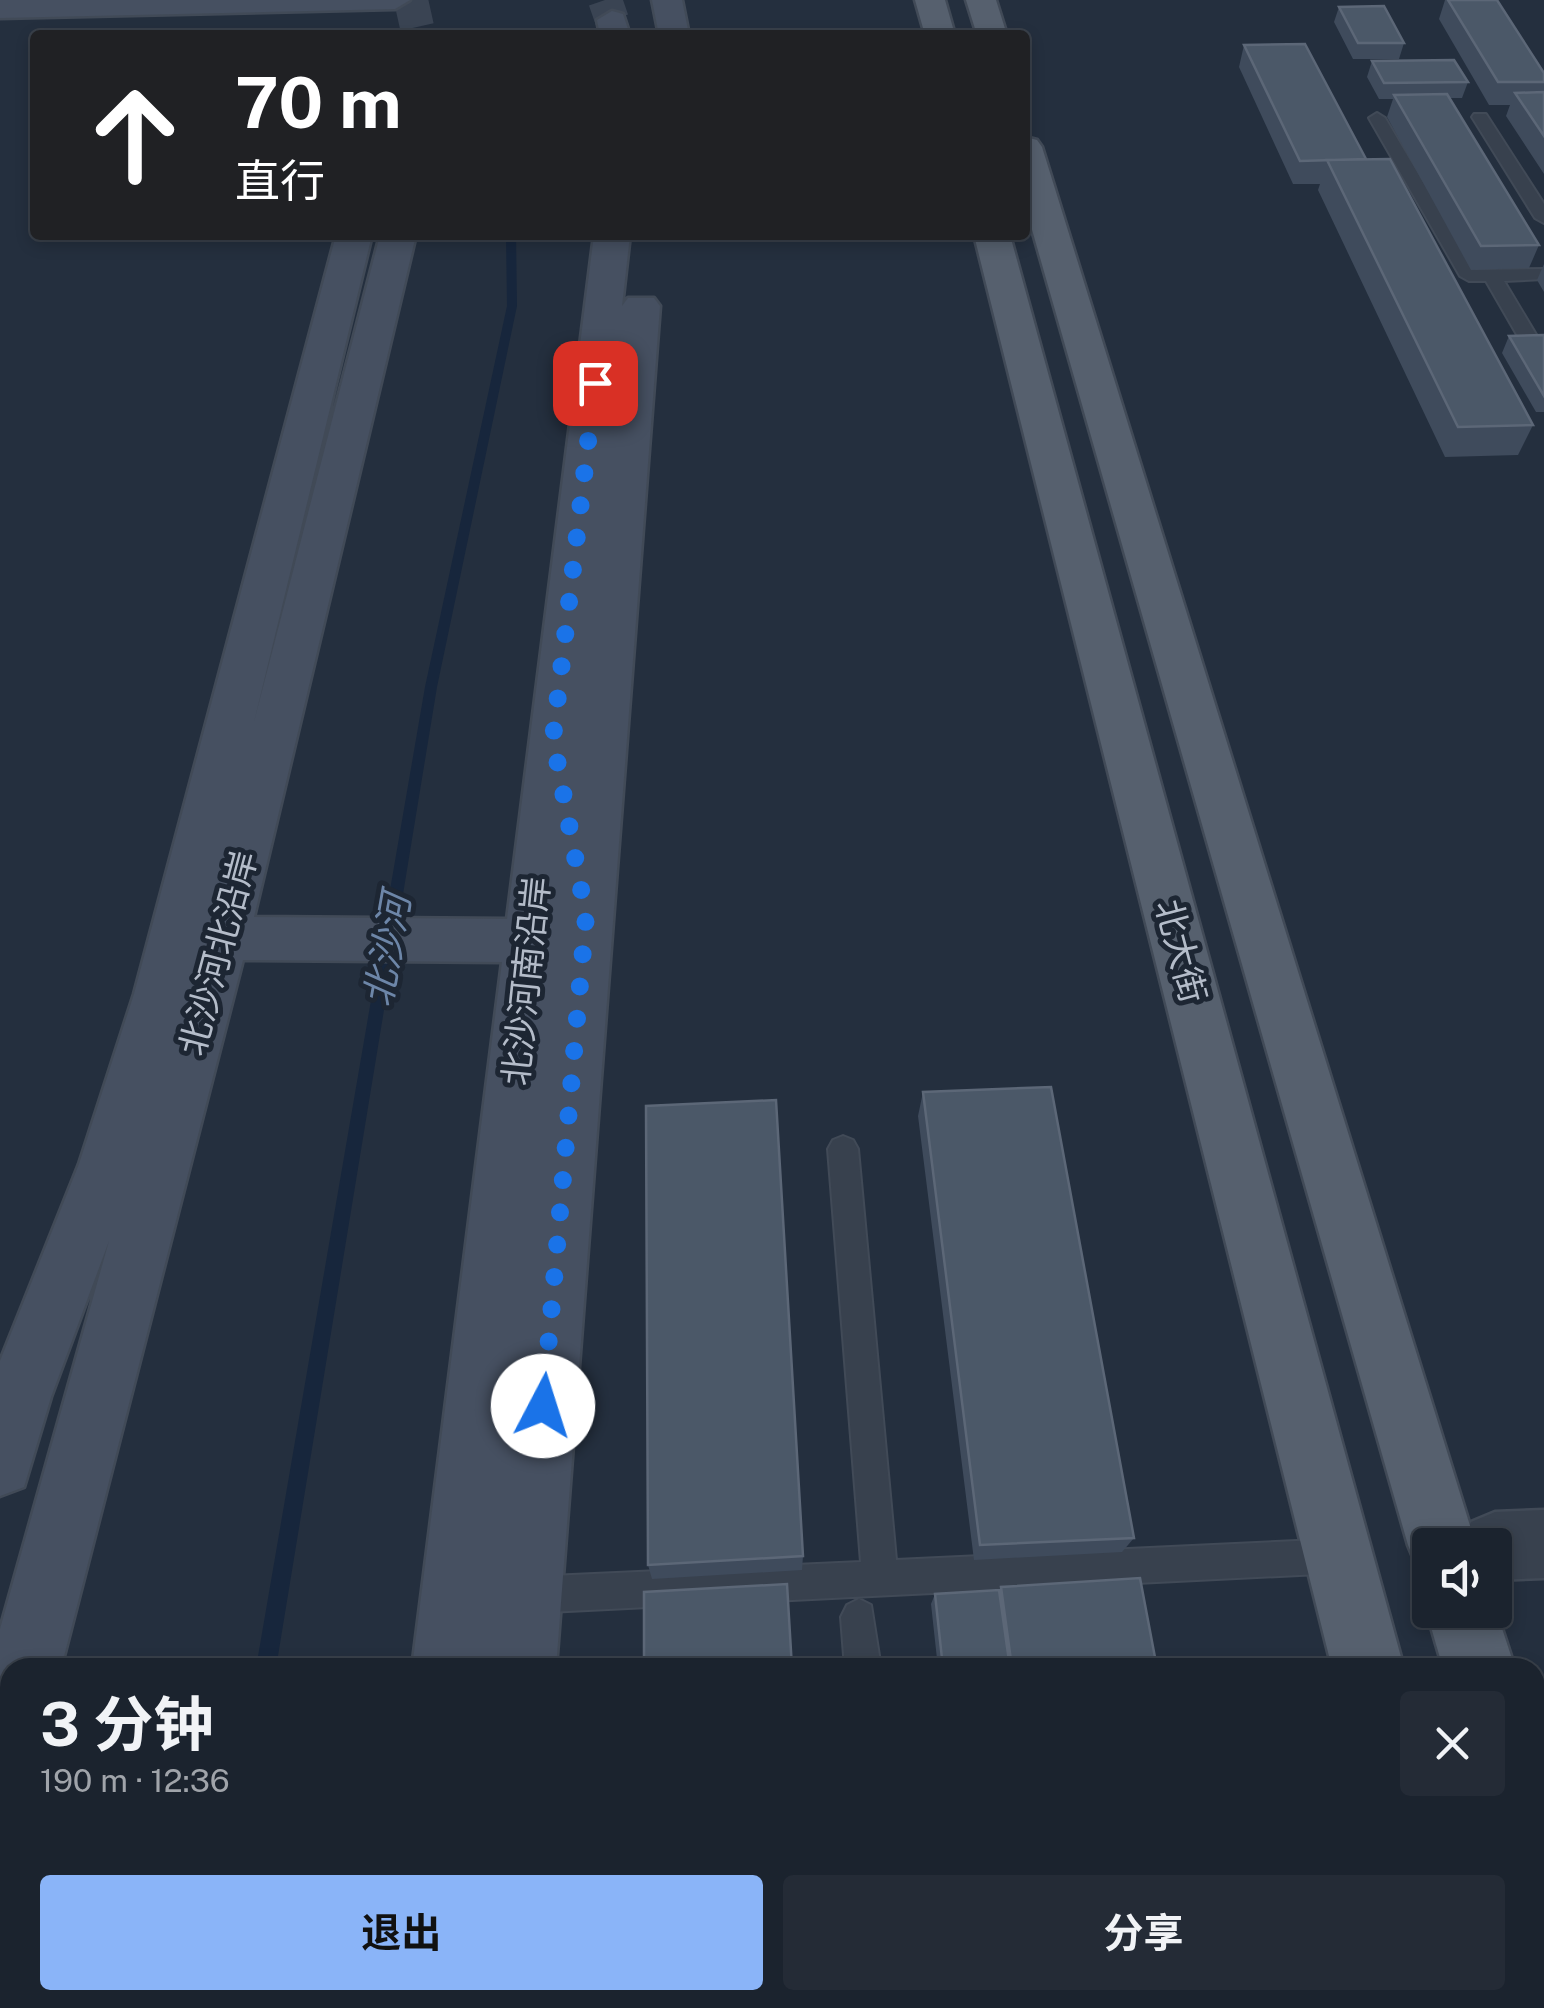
<!DOCTYPE html>
<html lang="zh">
<meta charset="utf-8">
<style>
:root{--surface:#1b232e;--page:#242b36;--text:#f1f3f6;--muted:#a0a4aa;--line:#39404a;--accent:#8ab4f8}
body{margin:0;font-family:"Public Sans","Noto Sans SC",sans-serif;background:var(--page);color:var(--text);height:100vh;display:flex;flex-direction:column;font-size:38px;white-space:nowrap}
*{box-sizing:border-box;margin:0}
p{font-size:32px;color:var(--muted)}
.icon{flex:none;width:55px;height:55px;fill:none;stroke:currentColor;stroke-width:2;stroke-linecap:round;stroke-linejoin:round}
.map{position:relative;flex:1;overflow:hidden}
.panel{position:absolute;left:0px;top:1658px;width:1545px;height:352px;display:flex;flex-direction:column;background:var(--surface);border-radius:30px 30px 0 0;box-shadow:0 5px 15px #0003,0 0 0 2px var(--line)}
.panel>*{flex:none}
.top-card{position:absolute;left:30px;top:30px;width:1000px;height:210px;border-radius:10px;box-shadow:0 5px 15px #0003,0 0 0 2px var(--line);background:#202124;color:#fff;overflow:hidden}
.controls{position:absolute;left:1412px;top:1528px;display:grid;gap:20px}
.controls a{display:grid;place-items:center;width:100px;height:100px;border-radius:10px;background:var(--surface);box-shadow:0 5px 15px #0003,0 0 0 2px var(--line);font-size:50px}
.pin{position:absolute;display:grid;place-items:center;width:85px;height:85px;color:#fff;margin:-42px;border-radius:20px;box-shadow:0 5px 15px #0006}
.me{position:absolute;width:110px;margin:-55px;rotate:5deg;stroke-linejoin:round;filter:drop-shadow(0 0 8px #0008)}
.turn{display:flex;align-items:center;gap:35px;height:210px;padding:0 40px;font-size:45px}
.turn .icon{width:130px;height:130px;stroke-width:2.5}
.turn b{display:block;font-size:70px;line-height:85px}
.round{display:grid;place-items:center;flex:none;width:105px;height:105px;border-radius:10px;background:var(--page)}
.summary{display:flex;align-items:center;justify-content:space-between;height:170px;padding:0 40px}
h1{font-size:60px;font-weight:700;line-height:75px}
.action{display:flex;gap:20px;margin-top:auto;padding:20px 40px}
.action a{flex:1;height:115px;border-radius:10px;background:var(--accent);color:#111;font-size:40px;font-weight:700;line-height:115px;text-align:center}
.action a+a{background:var(--page);color:var(--text)}
.map>svg:first-child{display:block}
.lines{fill:none;stroke-linecap:round;stroke-linejoin:round}
.stream{fill:#17263c;fill-rule:evenodd}
.secondary-tunnel{stroke:#3a4453;stroke-width:34;stroke-dasharray:34 16;stroke-linecap:butt}
.lane-casing{stroke:#414a57;stroke-width:4}
.street-casing{stroke:#414a57;stroke-width:5}
.secondary-casing{stroke:#414a57;stroke-width:5}
.primary-casing{stroke:#414a57;stroke-width:5}
.lane{fill:#38414e;fill-rule:evenodd}
.street{fill:#38414e;fill-rule:evenodd}
.secondary{fill:#465061;fill-rule:evenodd}
.primary{fill:#56606e;fill-rule:evenodd}
.wall{fill:#3f4b5c}
.building{fill:#4b5868;stroke:#5c6777;stroke-width:2.5}
.route{stroke:#1a73e8;stroke-width:18;stroke-dasharray:0 32.4}
.labels{text-anchor:middle;dominant-baseline:central;stroke-width:10;stroke-linejoin:round;paint-order:stroke}
.street-label{font-size:35px;fill:#b4bcc9;stroke:#1d2633}
.water-label{font-size:38px;font-style:italic;fill:#6d86a8;stroke:#1d2633}
</style>
<div class="map">
<svg width="1544" height="2008" viewBox="0 0 1544 2008">
<rect width="100%" height="100%" fill="#242f3e"/>
<g class="lines">
<path class="stream" d="M 506,235 L 516,235 L 517,306 L 437,687 L 276,1668 L 256,1668 L 425,687 L 507,306 Z
M 193,2000 L 215,2000 L 214,2008 L 192,2008 Z"/>
<path class="secondary-tunnel" d="M 411,0 L 417,27
M 605,0 L 612,20"/>
<g class="lane-casing">
<path id="lane" d="M 1377,113 L 1385,118 L 1475,270 L 1544,269 L 1544,279 L 1504,281 L 1544,348 L 1541,352 L 1527,352 L 1486,281 L 1469,281 L 1460,276 L 1369,118 Z
M 1474,114 L 1486,114 L 1544,204 L 1544,223 L 1535,218 L 1472,117 Z
M 843,1136 L 853,1140 L 858,1149 L 896,1560 L 1339,1539 L 1351,1544 L 1356,1556 L 1351,1568 L 1339,1573 L 528,1613 L 516,1607 L 510,1595 L 516,1583 L 528,1577 L 861,1562 L 828,1149 L 833,1140 Z
M 859,1599 L 871,1605 L 881,1668 L 845,1668 L 841,1617 L 847,1605 Z
M 867,2000 L 907,2000 L 908,2008 L 868,2008 Z"/>
</g>
<g class="street-casing">
<path id="street" d="M 1544,1510 L 1544,1578 L 1495,1580 L 1495,1545 L 1461,1545 L 1471,1522 L 1495,1512 Z"/>
</g>
<g class="secondary-casing">
<path id="secondary" d="M 0,0 L 410,0 L 395,9 L 0,18 Z
M 652,0 L 682,0 L 689,35 L 659,35 Z
M 612,11 L 623,14 L 630,35 L 600,35 L 597,20 Z
M 336,235 L 372,235 L 254,722 L 380,235 L 416,235 L 254,917 L 507,919 L 594,235 L 630,235 L 622,306 L 628,298 L 654,298 L 660,306 L 556,1668 L 484,1668 L 486,1643 L 484,1668 L 412,1668 L 502,962 L 243,960 L 61,1668 L 10,1668 L 10,1793 L 0,1797 L 0,1629 L 109,1241 L 51,1397 L 24,1487 L 0,1496 L 0,1361 L 79,1164 L 134,994 Z
M 370,2000 L 450,2000 L 449,2008 L 369,2008 Z
M 451,2000 L 531,2000 L 530,2008 L 450,2008 Z"/>
</g>
<g class="primary-casing">
<path id="primary" d="M 915,0 L 945,0 L 955,35 L 925,35 Z
M 966,0 L 996,0 L 1007,35 L 977,35 Z
M 1025,137 L 1037,140 L 1042,147 L 1476,1545 L 1430,1545 L 1430,1574 L 1418,1569 L 1408,1545 L 1025,205 Z
M 974,235 L 1010,235 L 1404,1668 L 1332,1668 Z
M 1430,1600 L 1430,1610 L 1495,1607 L 1515,1668 L 1443,1668 L 1426,1610 Z
M 1535,1816 L 1544,1819 L 1544,1923 L 1535,1919 Z
M 1413,2000 L 1493,2000 L 1495,2008 L 1415,2008 Z"/>
</g>
<use href="#lane" class="lane"/>
<use href="#street" class="street"/>
<use href="#secondary" class="secondary"/>
<use href="#primary" class="primary"/>
</g>
<path class="wall" d="M 1445,0 L 1497,0 L 1544,73 L 1544,174 L 1506,116 L 1510,105 L 1489,105 L 1439,19 Z
M 1339,7 L 1404,43 L 1399,59 L 1353,59 L 1334,22 Z
M 1244,45 L 1366,160 L 1533,425 L 1518,455 L 1445,457 L 1318,190 L 1320,184 L 1293,184 L 1239,67 Z
M 1372,61 L 1468,82 L 1462,98 L 1449,98 L 1539,245 L 1529,268 L 1471,270 L 1387,117 L 1393,99 L 1379,99 L 1367,77 Z
M 1544,264 L 1544,292 L 1537,280 Z
M 1544,335 L 1544,412 L 1536,412 L 1502,353 L 1509,336 Z
M 923,1092 L 1134,1538 L 1122,1552 L 974,1560 L 918,1116 Z
M 803,1556 L 802,1570 L 652,1579 L 648,1565 Z
M 1001,1587 L 1157,1668 L 938,1668 L 931,1604 L 935,1594 L 999,1590 Z
M 975,2000 L 1221,2000 L 1222,2008 L 976,2008 Z"/>
<path class="building" d="M 1448,0 L 1497,0 L 1544,73 L 1544,82 L 1498,82 Z
M 1384,6 L 1404,43 L 1358,43 L 1339,7 Z
M 1305,44 L 1366,159 L 1300,161 L 1244,45 Z
M 1454,60 L 1468,82 L 1384,83 L 1372,61 Z
M 1544,92 L 1544,136 L 1515,93 Z
M 1447,94 L 1539,245 L 1481,246 L 1394,95 Z
M 1390,159 L 1533,425 L 1458,427 L 1327,160 Z
M 1544,335 L 1544,396 L 1509,336 Z
M 1051,1087 L 1134,1538 L 980,1545 L 923,1092 Z
M 776,1100 L 803,1556 L 648,1565 L 646,1106 Z
M 1140,1578 L 1157,1668 L 1012,1668 L 1001,1587 Z
M 787,1584 L 792,1668 L 644,1668 L 644,1592 Z
M 999,1590 L 1010,1668 L 943,1668 L 935,1594 Z
M 645,2000 L 810,2000 L 811,2008 L 645,2008 Z
M 981,2000 L 1056,2000 L 1057,2008 L 982,2008 Z
M 1058,2000 L 1221,2000 L 1222,2008 L 1059,2008 Z"/>
<g class="lines">
<path class="route" d="M 543,1406 L 586,916 L 553,738 L 595,383"/>
</g>
<g class="labels">
<g class="street-label">
<text transform="translate(1181 951) rotate(75)">北大街</text>
<text transform="translate(218 953) rotate(-75)">北沙河北沿岸</text>
<text transform="translate(526 981) rotate(-84)">北沙河南沿岸</text>
</g>
<g class="water-label">
<text transform="translate(387 950) rotate(-80)">北沙河</text>
</g>
</g>
</svg>
<div class="controls">
<a><svg class="icon" aria-label="sound" viewBox="0 0 24 24"><path d="M4 9h4l5-4v14l-5-4H4zM17 9q2 3 0 6"/></svg></a>
</div>
<div class="pin" style="left:595px;top:383px;background:#d93025"><svg class="icon" aria-label="arrive" viewBox="0 0 24 24"><path d="M6 21V4h12l-3 4 3 4H6"/></svg></div>
<svg class="me" style="left:543px;top:1406px" viewBox="-20 -20 40 40"><circle r="19" fill="#fff"/><path d="M0-13L10 11 0 6-10 11z" fill="#1a73e8"/></svg>
<div class="top-card">
<div class="turn"><svg class="icon" aria-label="ahead" viewBox="0 0 24 24"><path d="M12 20V5M6 11l6-6 6 6"/></svg><div><b>70 m</b>直行</div></div>
</div>
<section class="panel">
<div class="summary"><div><h1>3 分钟</h1><p>190 m · 12:36</p></div><a class="round"><svg class="icon" aria-label="close" viewBox="0 0 24 24"><path d="M6 6l12 12M18 6L6 18"/></svg></a></div>
<div class="action"><a>退出</a><a>分享</a></div>
</section>
</div>
